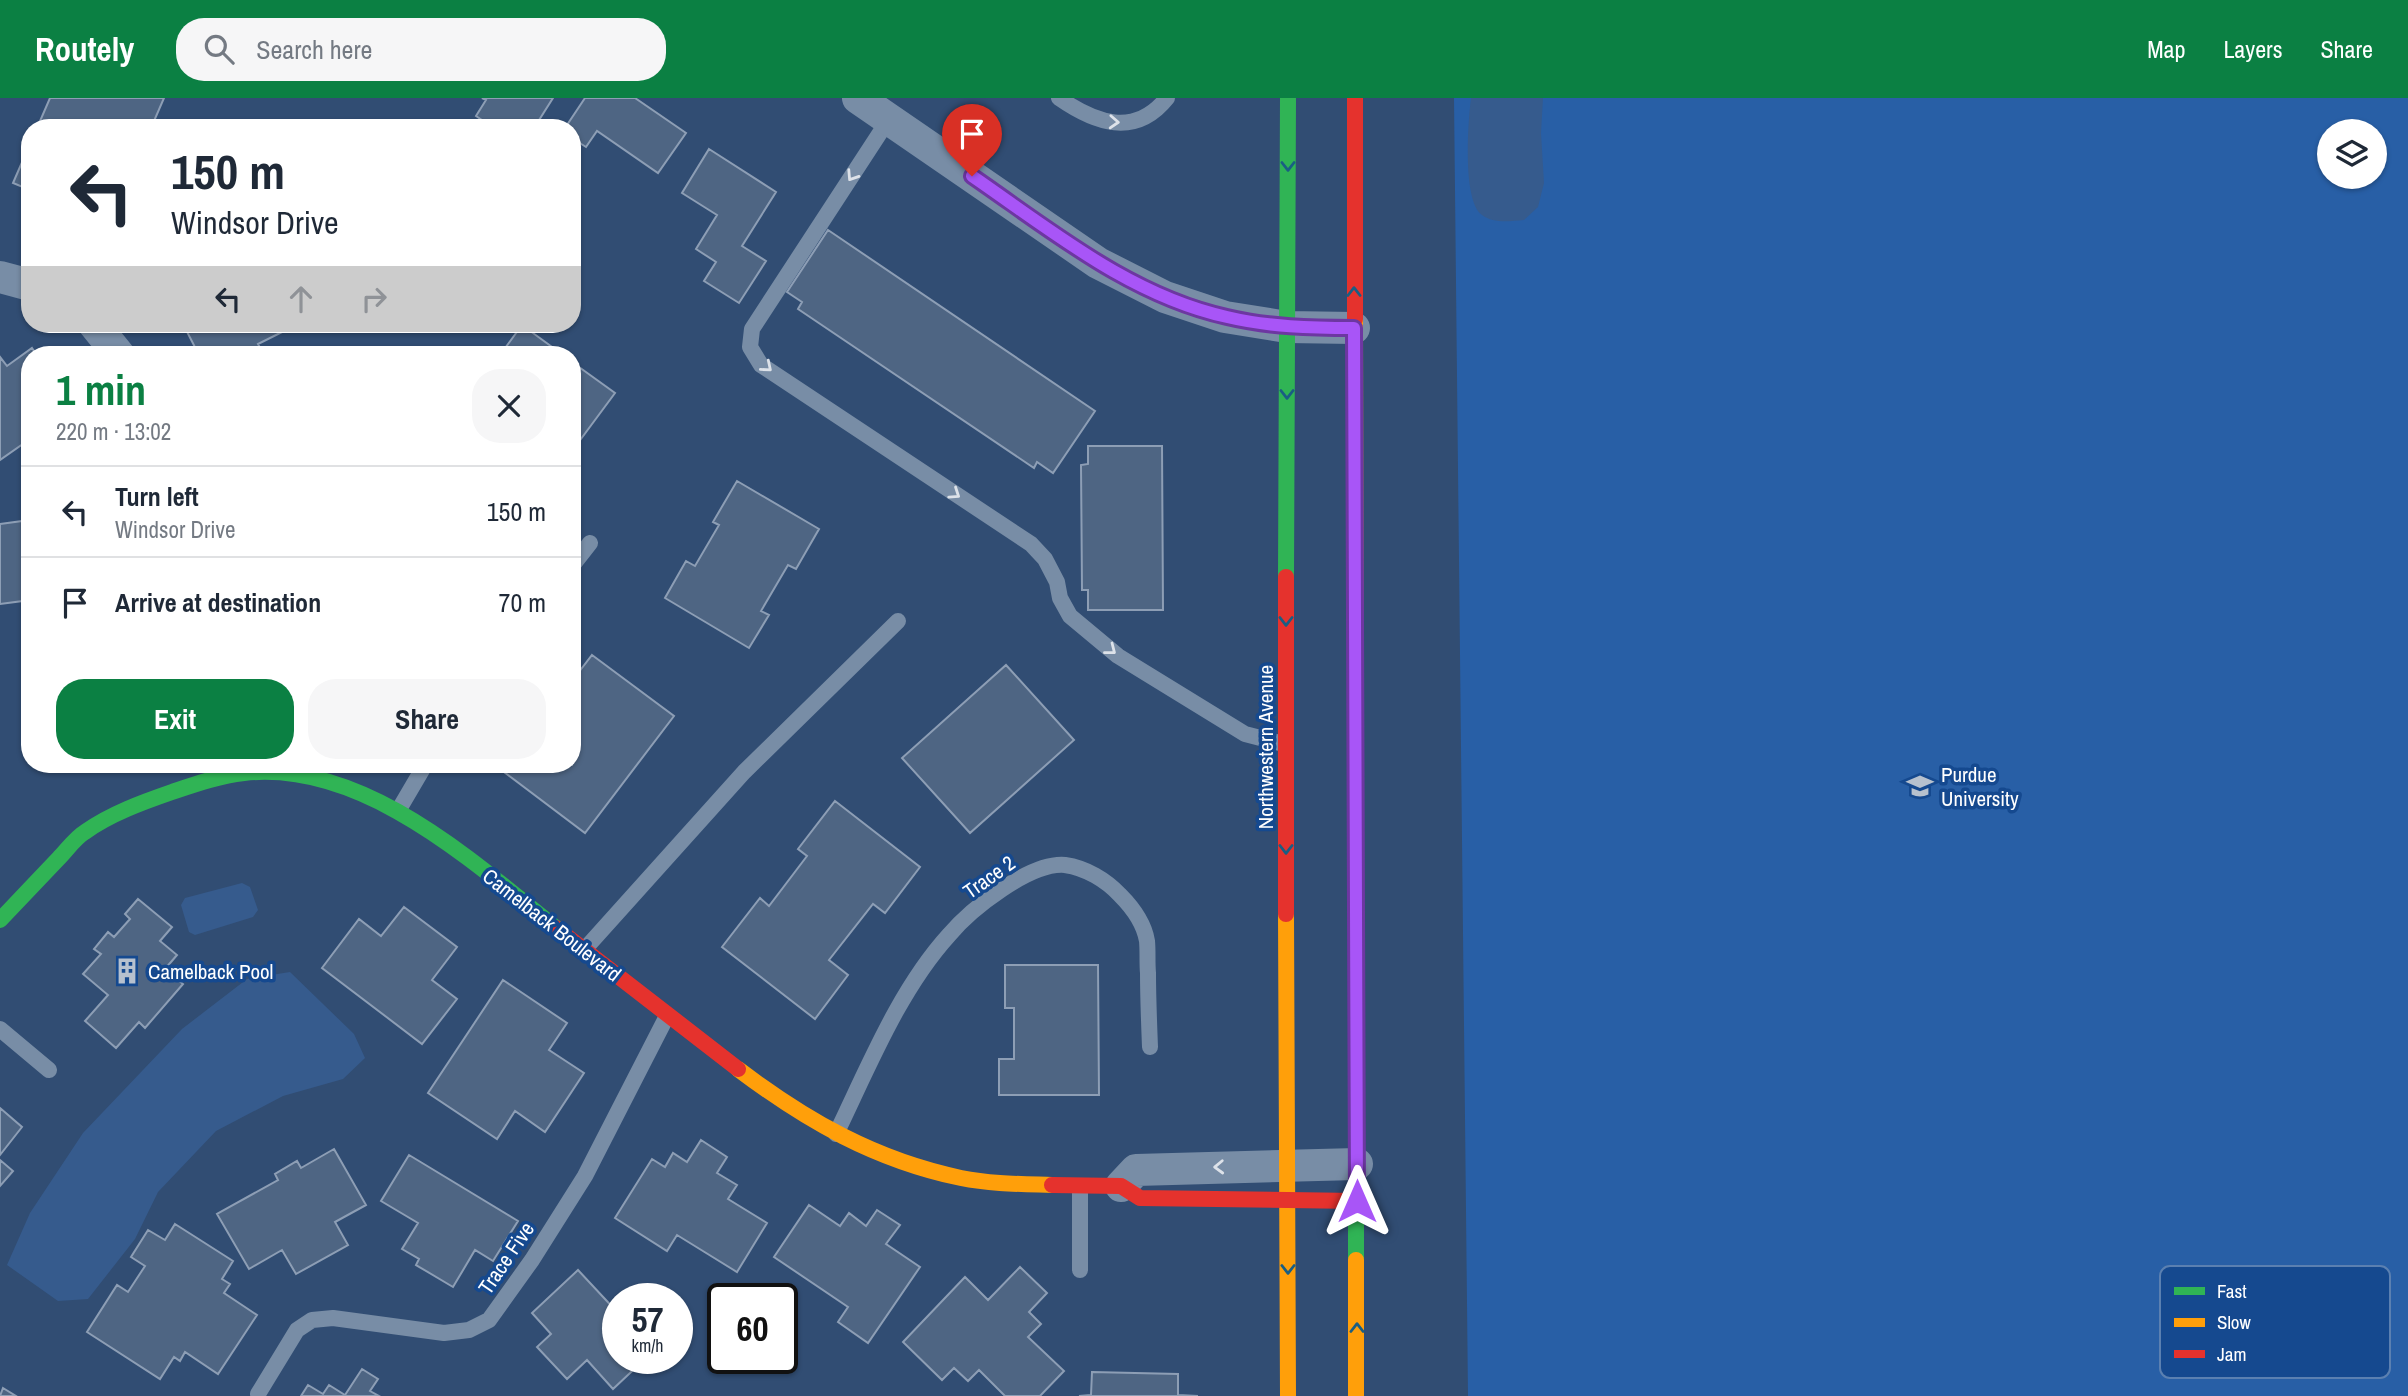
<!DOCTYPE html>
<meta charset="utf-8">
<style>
:root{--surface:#fff;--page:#f6f6f7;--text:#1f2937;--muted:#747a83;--line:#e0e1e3;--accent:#0b8043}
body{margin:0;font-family:"Archivo Narrow",sans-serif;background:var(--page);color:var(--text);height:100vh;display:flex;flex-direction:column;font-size:26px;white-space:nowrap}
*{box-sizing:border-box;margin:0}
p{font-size:23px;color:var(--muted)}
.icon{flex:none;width:38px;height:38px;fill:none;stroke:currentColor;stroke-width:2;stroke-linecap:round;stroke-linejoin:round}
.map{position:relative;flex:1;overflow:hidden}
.details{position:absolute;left:21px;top:248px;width:560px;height:427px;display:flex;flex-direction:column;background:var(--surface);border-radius:28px;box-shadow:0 2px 5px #0004}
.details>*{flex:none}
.top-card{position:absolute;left:21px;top:21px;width:560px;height:214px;border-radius:28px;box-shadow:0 2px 5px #0004;background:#fff;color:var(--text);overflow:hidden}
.tools{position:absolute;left:2317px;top:21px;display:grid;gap:14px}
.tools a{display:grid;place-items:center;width:70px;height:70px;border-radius:50%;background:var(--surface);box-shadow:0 2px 5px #0004;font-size:35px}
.speed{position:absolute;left:602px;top:1185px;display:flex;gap:14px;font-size:35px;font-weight:700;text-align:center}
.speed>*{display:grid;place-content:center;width:91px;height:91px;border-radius:50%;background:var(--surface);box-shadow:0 2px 5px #0004;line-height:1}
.speed small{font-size:18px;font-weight:400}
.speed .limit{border:4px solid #111;border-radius:10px;background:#fff;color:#111}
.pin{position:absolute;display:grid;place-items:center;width:60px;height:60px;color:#fff;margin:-72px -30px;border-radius:50% 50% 50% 0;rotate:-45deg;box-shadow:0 0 7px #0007}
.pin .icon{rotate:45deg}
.me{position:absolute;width:77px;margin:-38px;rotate:0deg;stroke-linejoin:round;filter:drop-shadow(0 0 5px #0008)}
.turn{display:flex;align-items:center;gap:24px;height:147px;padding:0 35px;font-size:32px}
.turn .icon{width:91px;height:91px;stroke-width:2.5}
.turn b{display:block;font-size:49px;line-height:60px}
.lanes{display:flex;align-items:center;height:66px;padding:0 35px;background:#0003;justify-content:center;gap:35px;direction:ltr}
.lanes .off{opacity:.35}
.round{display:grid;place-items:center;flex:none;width:74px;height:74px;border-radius:28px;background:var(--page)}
.headline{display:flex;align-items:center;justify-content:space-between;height:119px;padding:0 35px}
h1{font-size:42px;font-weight:700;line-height:52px;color:var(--accent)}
.action{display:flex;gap:14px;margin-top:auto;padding:14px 35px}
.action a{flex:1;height:80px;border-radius:28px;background:var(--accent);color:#fff;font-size:28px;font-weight:700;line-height:80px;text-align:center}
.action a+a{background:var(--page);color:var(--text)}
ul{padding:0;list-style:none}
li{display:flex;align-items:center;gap:21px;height:91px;padding:0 35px;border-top:2px solid var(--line)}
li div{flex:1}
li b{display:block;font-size:26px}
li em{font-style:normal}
header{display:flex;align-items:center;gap:42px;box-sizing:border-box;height:98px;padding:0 35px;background:var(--accent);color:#fff}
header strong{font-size:33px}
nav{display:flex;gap:38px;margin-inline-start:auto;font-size:24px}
.search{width:490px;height:63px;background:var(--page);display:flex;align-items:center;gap:18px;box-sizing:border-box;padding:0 24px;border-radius:28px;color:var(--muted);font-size:26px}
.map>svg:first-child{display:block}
.green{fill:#285fa6;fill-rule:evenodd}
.water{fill:#365b8d}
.building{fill:#4e6583;stroke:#8d9eb5;stroke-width:2}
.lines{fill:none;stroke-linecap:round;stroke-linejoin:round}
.lane{stroke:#788da6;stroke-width:16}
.street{stroke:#788da6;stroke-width:32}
.fast{stroke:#30b455;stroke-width:16}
.slow{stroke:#ff9f0a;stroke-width:16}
.jam{stroke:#e5322d;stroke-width:16}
.oneway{stroke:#dde2e9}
.oneway2{stroke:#1a5e83}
.route-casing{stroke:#6d37a1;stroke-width:18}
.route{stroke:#a855f7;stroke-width:12}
.labels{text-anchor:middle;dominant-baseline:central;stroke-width:7;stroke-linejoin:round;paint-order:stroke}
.street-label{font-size:21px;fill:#fff;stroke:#15498f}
.poi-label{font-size:21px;fill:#fff;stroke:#15498f;text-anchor:start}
.key{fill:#15498f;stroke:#5b80b1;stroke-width:2}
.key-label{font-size:19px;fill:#fff}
</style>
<header>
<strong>Routely</strong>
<div class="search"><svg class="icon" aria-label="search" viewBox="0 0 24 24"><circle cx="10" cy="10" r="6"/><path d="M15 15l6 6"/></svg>Search here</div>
<nav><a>Map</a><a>Layers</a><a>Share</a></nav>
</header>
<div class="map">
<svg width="2408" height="1298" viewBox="0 0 2408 1298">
<rect width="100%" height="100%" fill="#314d73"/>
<path class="green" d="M 1454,0 L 2408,0 L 2408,1298 L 1468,1298 ZM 2329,33 L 2375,33 L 2375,79 L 2329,79 Z"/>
<path class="water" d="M 1471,0 L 1543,0 L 1541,35 L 1544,85 L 1538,109 L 1524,122 C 1510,123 1494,126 1482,117 C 1462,103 1468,23 1471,0 Z
M 242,785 L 250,789 L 258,812 L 253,819 L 195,837 L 189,834 L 181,807 L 185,800 Z
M 290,874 L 354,936 L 365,960 L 343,981 L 283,998 L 216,1033 L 158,1094 L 135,1141 L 88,1201 L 58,1203 L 7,1167 L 30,1115 L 83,1035 L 182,931 L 247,881 Z"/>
<path class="building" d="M 50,0 L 164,0 L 151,30 L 37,30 Z
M 482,0 L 553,0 L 534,30 L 523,30 L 519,27 L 518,30 L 494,30 L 476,18 L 486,2 Z
M 585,0 L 635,0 L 686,35 L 658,75 L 597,33 L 586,49 L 572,40 L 572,30 L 565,30 Z
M 30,46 L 30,92 L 13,85 Z
M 709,51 L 776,94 L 742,148 L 766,163 L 739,205 L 704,183 L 716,164 L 696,151 L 717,117 L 682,95 Z
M 828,132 L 1095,313 L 1053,375 L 1037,364 L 1034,370 L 798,211 L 802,204 L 787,194 Z
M 183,226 L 298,226 L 258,246 L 264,257 L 199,257 Z
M 318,226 L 334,226 L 322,232 Z
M 522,227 L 563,257 L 500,257 Z
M 32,250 L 37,257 L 30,257 L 30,341 L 0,362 L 0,259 L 7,268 Z
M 572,264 L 615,295 L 572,353 Z
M 1088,348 L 1162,348 L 1163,512 L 1088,512 L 1088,492 L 1082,492 L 1081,367 L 1088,366 Z
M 737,383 L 819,431 L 796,471 L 788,467 L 761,513 L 769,517 L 749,550 L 665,500 L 686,463 L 695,468 L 719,427 L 713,424 Z
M 30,422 L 30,502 L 0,506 L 0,426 Z
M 592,557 L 674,618 L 585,735 L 504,674 L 509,667 L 572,667 L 572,583 Z
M 1006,567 L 1074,642 L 970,735 L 902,660 Z
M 835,703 L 920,769 L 885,815 L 873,806 L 829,862 L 848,877 L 815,921 L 722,849 L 760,800 L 769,808 L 807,758 L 798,751 Z
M 138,801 L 172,829 L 160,843 L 177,857 L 165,871 L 183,886 L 145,930 L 139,924 L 116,950 L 85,923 L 108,897 L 83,876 L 101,856 L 94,851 L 108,834 L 114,839 L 130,821 L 125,816 Z
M 404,809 L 457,849 L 432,882 L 457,901 L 422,946 L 322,870 L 359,821 L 381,838 Z
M 1005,867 L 1098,867 L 1099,997 L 999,997 L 999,961 L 1014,961 L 1014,910 L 1005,910 Z
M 503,882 L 567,925 L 549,952 L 584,975 L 545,1034 L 515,1013 L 497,1041 L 428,995 Z
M 0,1010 L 22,1029 L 0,1057 Z
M 701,1042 L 727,1059 L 717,1075 L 737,1087 L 728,1101 L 767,1125 L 737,1174 L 677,1137 L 667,1153 L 615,1120 L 652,1061 L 665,1069 L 673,1055 L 687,1064 Z
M 334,1051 L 366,1107 L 335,1124 L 348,1147 L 296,1176 L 282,1152 L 249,1171 L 217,1116 L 278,1082 L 275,1076 L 297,1063 L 301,1070 Z
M 409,1057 L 518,1123 L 493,1163 L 475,1152 L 453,1189 L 416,1167 L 419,1161 L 402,1151 L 418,1125 L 381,1103 Z
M 0,1062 L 13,1073 L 0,1088 Z
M 809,1107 L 840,1128 L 849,1115 L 866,1128 L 877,1112 L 900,1127 L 886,1146 L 920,1169 L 868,1245 L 838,1224 L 848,1209 L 774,1159 Z
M 175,1126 L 233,1163 L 222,1181 L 230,1186 L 224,1195 L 257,1217 L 218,1276 L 185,1254 L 180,1263 L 174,1259 L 160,1281 L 87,1234 L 117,1187 L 128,1194 L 145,1168 L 131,1159 L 148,1132 L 165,1142 Z
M 1020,1169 L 1047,1195 L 1029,1214 L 1041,1226 L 1028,1239 L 1064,1273 L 1040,1298 L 1005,1298 L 979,1272 L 968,1283 L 954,1270 L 942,1282 L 903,1244 L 965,1179 L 988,1202 Z
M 578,1172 L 618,1215 L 618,1260 L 646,1260 L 613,1291 L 587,1262 L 567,1281 L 537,1249 L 551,1236 L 532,1215 Z
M 362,1271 L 378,1281 L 370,1293 L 379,1298 L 301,1298 L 308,1287 L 323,1296 L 329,1287 L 345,1297 Z
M 1092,1274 L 1178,1276 L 1178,1297 L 1198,1298 L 1079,1298 L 1091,1297 Z
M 3,1290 L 16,1298 L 0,1298 Z"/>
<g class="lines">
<path class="lane" d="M 1059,0 C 1095,25 1135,40 1167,0
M 889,21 L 752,231 L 750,249 L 761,267 L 1031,446 L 1045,461 L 1057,484 L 1060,500 L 1070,518 L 1118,558 L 1245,636 L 1284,646
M 572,468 L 590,445
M 398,713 L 425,667
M 584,852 L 744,674 L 898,523
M 0,931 L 49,972
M 836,1036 C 868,970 899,892 949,837 C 971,811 1030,764 1065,767 C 1086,770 1106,782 1120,797 C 1132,809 1144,825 1147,843 C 1148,853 1147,864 1148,875 C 1148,900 1149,924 1150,949
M 1080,1088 L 1080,1172
M 258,1296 L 297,1232 L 312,1222 L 333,1220 L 444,1235 L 469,1232 L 489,1222 L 532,1162 L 585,1078 L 667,918"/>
<path class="street" d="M 858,0 L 1098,165 L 1165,199 L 1225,219 L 1287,229 L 1354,230
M 0,179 L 30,187
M 94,226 L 119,257
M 1121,1088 L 1136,1072 L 1357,1066"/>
<path class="fast" d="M 1286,479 L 1288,0
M 1356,775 L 1356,1162
M 0,822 C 20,801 39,781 59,760 C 67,752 75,740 85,734 C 110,716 143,704 172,694 C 196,686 219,678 244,675 C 362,662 471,762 556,830"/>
<path class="slow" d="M 1355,221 L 1356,775
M 1286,816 L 1288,1298
M 738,971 C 807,1023 875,1062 961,1080 C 991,1086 1022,1086 1052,1087
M 1356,1162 L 1356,1298"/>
<path class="jam" d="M 1355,0 L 1355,221
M 1286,479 L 1286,816
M 556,830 L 738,971
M 1052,1087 L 1121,1088 L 1140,1100 L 1357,1103"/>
</g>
<defs><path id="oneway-chevron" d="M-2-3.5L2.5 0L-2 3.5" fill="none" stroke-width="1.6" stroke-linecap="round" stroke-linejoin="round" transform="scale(1.75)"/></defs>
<g class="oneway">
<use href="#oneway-chevron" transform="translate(1114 24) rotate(3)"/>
<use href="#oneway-chevron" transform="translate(852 78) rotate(123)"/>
<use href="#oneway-chevron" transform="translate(767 269) rotate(40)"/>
<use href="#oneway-chevron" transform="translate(955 396) rotate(34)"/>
<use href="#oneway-chevron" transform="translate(1111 552) rotate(38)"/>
<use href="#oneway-chevron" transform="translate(1219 1069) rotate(178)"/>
</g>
<g class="oneway2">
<use href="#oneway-chevron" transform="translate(1288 68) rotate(90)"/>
<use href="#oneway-chevron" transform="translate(1354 194) rotate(-90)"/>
<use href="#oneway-chevron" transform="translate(1287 296) rotate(90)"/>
<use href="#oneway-chevron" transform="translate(1286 523) rotate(90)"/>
<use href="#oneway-chevron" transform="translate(1286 751) rotate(90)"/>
<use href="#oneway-chevron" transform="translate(1288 1171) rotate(90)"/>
<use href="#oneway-chevron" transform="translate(1357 1230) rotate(-90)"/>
</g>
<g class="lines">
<g class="route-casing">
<path id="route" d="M 972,78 C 1052,133 1131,198 1227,219 C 1269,229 1311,230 1354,230 L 1357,1103"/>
</g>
<use href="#route" class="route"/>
</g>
<defs>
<g id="university-bare" transform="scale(2.1)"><path d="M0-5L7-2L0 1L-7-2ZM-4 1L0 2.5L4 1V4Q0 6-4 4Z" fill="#b7c1ce" stroke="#15498f" stroke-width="2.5" paint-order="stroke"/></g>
<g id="building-bare" transform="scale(2.1)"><path d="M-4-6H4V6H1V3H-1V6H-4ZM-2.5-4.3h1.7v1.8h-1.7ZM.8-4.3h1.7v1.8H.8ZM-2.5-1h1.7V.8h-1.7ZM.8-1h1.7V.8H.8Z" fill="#b7c1ce" stroke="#15498f" stroke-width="2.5" paint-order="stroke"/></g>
</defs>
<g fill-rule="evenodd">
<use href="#university-bare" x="1920" y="688"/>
<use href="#building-bare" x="127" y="873"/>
</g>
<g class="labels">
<g class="street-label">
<text transform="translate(1265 649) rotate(-90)">Northwestern Avenue</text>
<text transform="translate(989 779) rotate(-35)">Trace 2</text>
<text transform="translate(552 827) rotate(38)">Camelback Boulevard</text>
<text transform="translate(506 1160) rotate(-56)">Trace Five</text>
</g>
<g class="poi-label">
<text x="1941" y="676">Purdue<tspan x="1941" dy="24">University</tspan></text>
<text x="148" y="873">Camelback Pool</text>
</g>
</g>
<rect x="2160" y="1168" width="230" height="112" rx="10" class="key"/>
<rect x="2174" y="1189" width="31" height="8" fill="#30b455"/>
<rect x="2174" y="1220" width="31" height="9" fill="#ff9f0a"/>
<rect x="2174" y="1252" width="31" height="8" fill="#e5322d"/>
<g class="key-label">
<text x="2217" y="1200">Fast</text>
<text x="2217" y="1231">Slow</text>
<text x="2217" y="1263">Jam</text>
</g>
</svg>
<div class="tools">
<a><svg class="icon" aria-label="layers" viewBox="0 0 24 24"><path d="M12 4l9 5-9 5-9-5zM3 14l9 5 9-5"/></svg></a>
</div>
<div class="speed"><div>57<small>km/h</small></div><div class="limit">60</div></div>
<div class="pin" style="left:972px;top:78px;background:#d93025"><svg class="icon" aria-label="arrive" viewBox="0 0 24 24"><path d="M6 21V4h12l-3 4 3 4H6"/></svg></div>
<svg class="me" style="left:1357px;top:1103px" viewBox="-20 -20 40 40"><path d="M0-17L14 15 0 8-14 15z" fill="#a855f7" stroke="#fff" stroke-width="4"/></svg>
<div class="top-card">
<div class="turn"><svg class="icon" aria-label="left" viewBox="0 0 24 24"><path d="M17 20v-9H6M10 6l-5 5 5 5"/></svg><div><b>150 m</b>Windsor Drive</div></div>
<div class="lanes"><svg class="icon" aria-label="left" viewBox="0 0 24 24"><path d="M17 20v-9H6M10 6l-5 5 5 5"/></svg><svg class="icon off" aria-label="ahead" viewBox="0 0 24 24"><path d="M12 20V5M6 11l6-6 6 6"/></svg><svg class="icon off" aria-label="right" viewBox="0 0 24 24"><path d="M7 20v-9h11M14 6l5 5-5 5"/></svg></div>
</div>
<section class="details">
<div class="headline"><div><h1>1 min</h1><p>220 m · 13:02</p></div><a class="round"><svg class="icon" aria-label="close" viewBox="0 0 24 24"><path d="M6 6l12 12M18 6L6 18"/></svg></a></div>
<ul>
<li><svg class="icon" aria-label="left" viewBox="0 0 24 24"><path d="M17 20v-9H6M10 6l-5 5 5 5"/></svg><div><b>Turn left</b><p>Windsor Drive</p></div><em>150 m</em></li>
<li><svg class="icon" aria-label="arrive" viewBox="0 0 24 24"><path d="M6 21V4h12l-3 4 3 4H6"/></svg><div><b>Arrive at destination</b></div><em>70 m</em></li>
</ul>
<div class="action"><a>Exit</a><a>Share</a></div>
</section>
</div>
